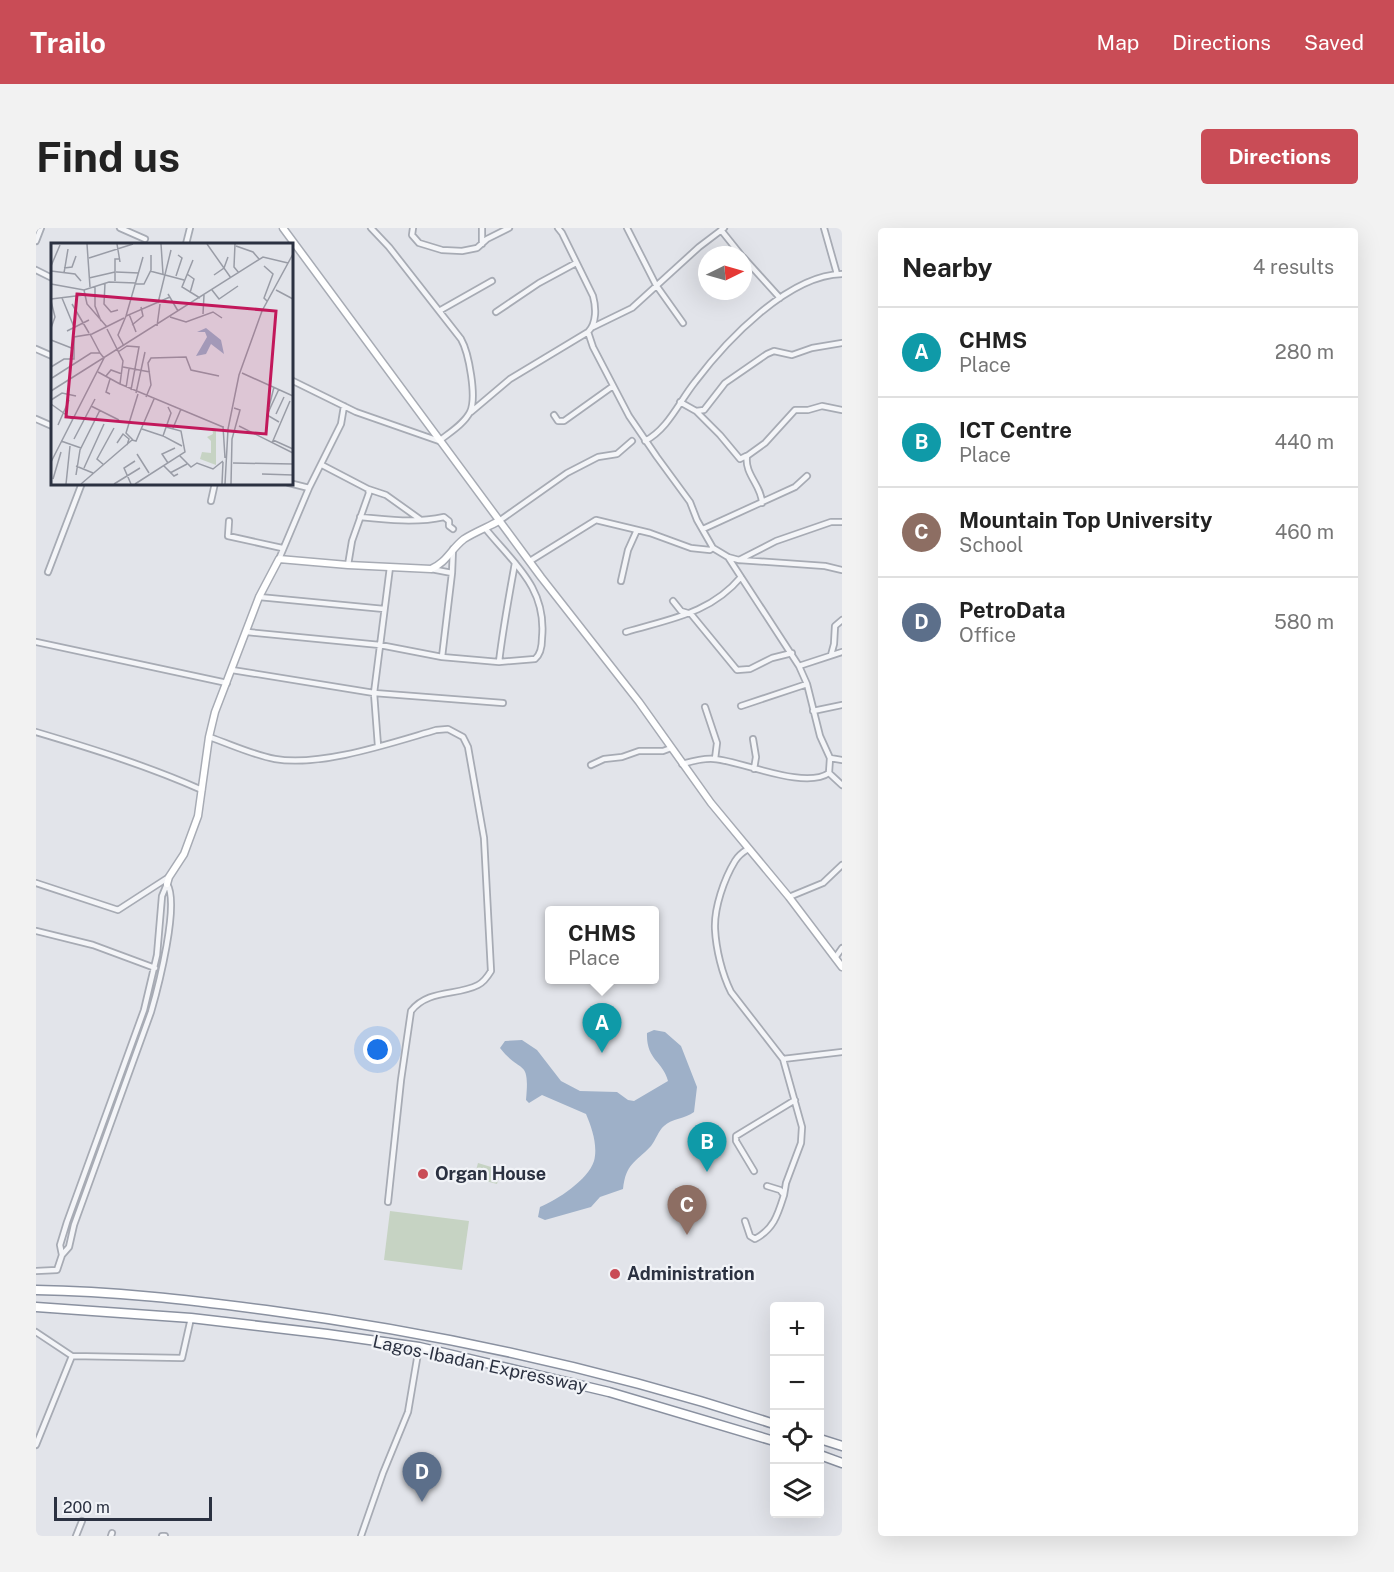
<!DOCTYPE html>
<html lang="en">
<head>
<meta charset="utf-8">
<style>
	body { margin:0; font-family:"Public Sans",sans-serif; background:#f2f2f2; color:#222 }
	.controls { position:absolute; right:18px; bottom:18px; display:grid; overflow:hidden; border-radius:6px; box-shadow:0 6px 24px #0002 }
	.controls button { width:54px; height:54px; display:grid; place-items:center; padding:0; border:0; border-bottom:2px solid #e0e0e0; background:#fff; color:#222; font:30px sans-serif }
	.compass { position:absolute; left:662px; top:18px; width:54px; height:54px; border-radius:50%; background:#fff; box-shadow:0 6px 24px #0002; rotate:85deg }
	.scale { position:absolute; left:18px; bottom:15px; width:158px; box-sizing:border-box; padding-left:6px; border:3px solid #2b3141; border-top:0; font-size:16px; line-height:21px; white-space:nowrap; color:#2b3141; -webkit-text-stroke:4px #f1f3f7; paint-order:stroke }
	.you { position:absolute; left:342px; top:822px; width:21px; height:21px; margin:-15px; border:4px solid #fff; border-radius:50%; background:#1a73e8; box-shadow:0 0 0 9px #1a73e833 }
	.badge { display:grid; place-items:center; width:39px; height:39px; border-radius:50%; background:#c94c56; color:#fff; font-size:20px; font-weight:700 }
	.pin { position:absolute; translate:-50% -50px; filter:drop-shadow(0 2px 3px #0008) }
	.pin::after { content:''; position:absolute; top:32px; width:21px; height:18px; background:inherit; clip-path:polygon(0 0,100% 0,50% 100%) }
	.popup { position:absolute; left:509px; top:678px; width:114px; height:78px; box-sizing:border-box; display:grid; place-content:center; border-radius:6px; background:#fff; filter:drop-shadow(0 2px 4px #0005); font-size:20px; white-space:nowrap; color:#767676 }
	.popup b { font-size:22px; color:#222 }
	.popup::after { content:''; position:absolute; left:50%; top:100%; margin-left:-12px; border:12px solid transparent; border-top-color:#fff }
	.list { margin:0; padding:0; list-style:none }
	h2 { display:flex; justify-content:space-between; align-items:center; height:78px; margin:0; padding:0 24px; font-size:26px }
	h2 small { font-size:20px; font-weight:400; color:#767676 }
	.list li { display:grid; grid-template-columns:39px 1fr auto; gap:18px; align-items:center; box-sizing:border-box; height:90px; padding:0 24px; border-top:2px solid #e0e0e0 }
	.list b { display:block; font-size:22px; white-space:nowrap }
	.list p { margin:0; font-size:20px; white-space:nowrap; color:#767676 }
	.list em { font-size:20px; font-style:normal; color:#767676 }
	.icon { flex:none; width:33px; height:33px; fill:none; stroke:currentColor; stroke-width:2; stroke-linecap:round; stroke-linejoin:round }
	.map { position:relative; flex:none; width:806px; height:1308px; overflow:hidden; border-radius:6px }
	header { display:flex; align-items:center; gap:36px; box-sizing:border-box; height:84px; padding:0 30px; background:#c94c56; color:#fff }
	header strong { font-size:28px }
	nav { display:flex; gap:33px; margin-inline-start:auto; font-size:21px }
	.intro { display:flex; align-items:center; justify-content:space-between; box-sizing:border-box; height:144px; padding:0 36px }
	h1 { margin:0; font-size:42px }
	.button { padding:15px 27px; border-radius:6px; background:#c94c56; color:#fff; font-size:21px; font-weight:700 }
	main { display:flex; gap:36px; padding:0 36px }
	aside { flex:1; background:#fff; border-radius:6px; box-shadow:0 6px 24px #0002 }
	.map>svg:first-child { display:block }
	.green { fill:#c6d3c3 }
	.water { fill:#9eb0c8 }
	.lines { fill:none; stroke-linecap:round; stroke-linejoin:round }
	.street-casing { stroke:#a7abb4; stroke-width:8 }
	.secondary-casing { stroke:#a7abb4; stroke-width:9 }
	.highway-casing { stroke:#8a91a0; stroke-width:11 }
	.street { stroke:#f4f5f8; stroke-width:4.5 }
	.secondary { stroke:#fff; stroke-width:6 }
	.highway { stroke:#fff; stroke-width:8 }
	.poi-dot { fill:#c94c56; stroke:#f1f3f7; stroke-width:2 }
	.labels { text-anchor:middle; stroke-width:4.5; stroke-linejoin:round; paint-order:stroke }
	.poi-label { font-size:18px; font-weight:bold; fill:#2b3141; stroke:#f1f3f7; text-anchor:start }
	.street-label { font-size:18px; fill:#2b3141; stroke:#f1f3f7 }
	.inset-road { fill:none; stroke:#999ca6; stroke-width:1.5 }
	.view { fill:#c2185b; fill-opacity:0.15; stroke:#c2185b; stroke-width:3 }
	.inset-edge { fill:none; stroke:#2b3141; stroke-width:3 }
</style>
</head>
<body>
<header>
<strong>Trailo</strong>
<nav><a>Map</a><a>Directions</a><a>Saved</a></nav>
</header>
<div class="intro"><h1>Find us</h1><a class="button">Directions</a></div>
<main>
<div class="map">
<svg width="806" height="1308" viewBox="0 0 806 1308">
	<rect width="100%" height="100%" fill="#e2e4ea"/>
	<!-- green -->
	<path class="green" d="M442 935 465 942 461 956 438 950Z
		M354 983 433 993 426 1042 348 1032Z"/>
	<!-- water -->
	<path class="water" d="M618 802 629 804 645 818 661 859 658 884C649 891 636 890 628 898 622 903 620 912 615 918 599 935 590 935 587 961L564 969 555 979 509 992 502 989 504 979C521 972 552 952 558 933 562 918 556 900 550 886L506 867 493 875 490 872C494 829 485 847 464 820L469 813 486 812 501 822 525 853 544 863 581 864 592 872 598 873 632 853C627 833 610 832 611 805Z"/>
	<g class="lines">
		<defs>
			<path id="street" d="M84 0 109 11
				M377 0 376 7 383 15 406 22 426 23 441 20 451 11 473 0
				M446 0V16
				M591 0 620 57 647 95
				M788 0 801 46
				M685 2 705 27
				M0 13 5 0
				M150 16 154 0
				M707 29 744 70
				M0 42 16 50
				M403 83 456 53
				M460 84 503 55 540 35
				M557 99 596 80 663 19 688 0
				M552 104 557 119 593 188 621 229 654 274 661 292 677 320 692 329 703 332 789 338 806 342
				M0 121 16 128
				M255 152 320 184 403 213C413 205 428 196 434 184 441 170 433 125 425 111L353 19 335 0
				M644 174 660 183 668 182 689 155 731 126 738 123 756 127 776 120 806 115
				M660 183 684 207 704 231 710 228
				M435 184 474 151 552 104C561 95 560 79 557 68L526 5 522 0
				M518 187 522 193H528L577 158
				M0 191 16 198
				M609 213C632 201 643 174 659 154 690 113 752 47 806 46
				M286 237 332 261 333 265 316 313 312 337
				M253 255 273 260
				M332 261 350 267 385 292
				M175 273 179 255
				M726 275C726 258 708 246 711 228L729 215 759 182H772L786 178 806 182
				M324 289C352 292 381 295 408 289L413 293V298L417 301
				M193 293 192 308 246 320
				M463 293 531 245 562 229 581 226 596 213
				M667 301 759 259 771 248
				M692 329 763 438 771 456 784 508 794 530 793 545
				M243 331 273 260 305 196 308 178
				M703 332 740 313 795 294H806
				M494 333 560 292 614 305 655 320 674 322 677 320
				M395 341 416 345
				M12 344 46 255
				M585 353 592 322 601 302
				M223 369 348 381
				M637 373 645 383 655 386 701 442 714 441 736 430 756 425
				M211 404 344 417 406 429 463 434 499 431C505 426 506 418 506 410 511 359 477 335 449 300
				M590 404C633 391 674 386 705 349
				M0 414 191 455
				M795 427 798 416 799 398 806 392
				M406 429 416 345 417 321
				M463 434C467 400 473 368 479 335
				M763 438 806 424
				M196 442 338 465 467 475
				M705 478 771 456
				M669 479 681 515 679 531
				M777 483 806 477
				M0 504C57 521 112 538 166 562
				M173 509C194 516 217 527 239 531 285 539 355 515 400 502L412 501 427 509 432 519 448 610 455 743C452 748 448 754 442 757 421 768 392 761 375 783L365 852 352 974
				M717 511 720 529 718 541
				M342 518 338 465 354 339
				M794 530 806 532
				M646 536C657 533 667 530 678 531 706 533 768 562 793 545
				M555 537 568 531 586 529 603 523H627L635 520
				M793 545 806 557
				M712 621C707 624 702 628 699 633 688 651 678 680 679 701 680 721 686 746 695 764L747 831 766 899 765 915 750 955 748 967 744 962 731 958
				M0 655 82 682 133 649
				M753 669 787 655 806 637
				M0 703 57 717 119 740
				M799 730 806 720
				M747 831 806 824
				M718 943 700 913V908L759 872
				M709 993 714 1008 719 1011C738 1001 742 986 748 967
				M26 1027 24 1017 31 994 108 782 121 727 126 668 131 656
				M0 1043 21 1042 26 1027 33 1019 38 997 115 784C122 760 144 675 131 656
				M0 1104 36 1128 146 1130 155 1090
				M0 1217 36 1128
				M40 1308 46 1293
				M75 1308 76 1305
				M126 1308H129
				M325 1308 347 1245 372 1184 383 1119"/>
			<path id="secondary" d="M247 0 505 349 603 474 675 575 753 669 806 739
				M131 656 133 649 148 626 162 588 173 509 179 484 223 369 243 331 312 337 395 341C410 335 415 321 428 311 439 304 452 299 463 293"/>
			<path id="highway" d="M0 1062C77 1063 154 1072 230 1082 403 1105 573 1142 738 1196
				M0 1079 155 1090 291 1106 383 1119 573 1164 738 1213
				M784 1211 806 1218
				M784 1227 806 1235"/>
		</defs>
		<!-- street casing -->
		<use href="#street" class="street-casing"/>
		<!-- secondary casing -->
		<use href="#secondary" class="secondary-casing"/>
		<!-- highway casing -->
		<use href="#highway" class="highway-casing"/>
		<!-- street -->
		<use href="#street" class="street"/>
		<!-- secondary -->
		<use href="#secondary" class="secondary"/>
		<!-- highway -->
		<use href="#highway" class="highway"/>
	</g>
	<!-- markers -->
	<g class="poi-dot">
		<circle cx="387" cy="946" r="6"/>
		<circle cx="579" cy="1046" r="6"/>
	</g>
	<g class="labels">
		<!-- poi labels -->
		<g class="poi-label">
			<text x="399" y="952">Organ House</text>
			<text x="591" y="1052">Administration</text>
		</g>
		<!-- street labels -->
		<g class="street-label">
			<text transform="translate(444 1136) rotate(12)" y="6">Lagos-Ibadan Expressway</text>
		</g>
	</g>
	<!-- overview -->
	<g transform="translate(15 15)">
		<rect width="242" height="242" fill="#e2e4ea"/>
		<path d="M161 185 165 186V222L149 216 151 209 160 210V198L156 194 162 191Z" fill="#c6d3c3"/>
		<path d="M155 85 170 97 173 111 160 101 155 111 145 113 156 94 154 89H146Z" fill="#9eb0c8"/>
		<path class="inset-road" d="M36 1 39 44M66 1 69 19M110 1 112 31M156 1 180 35M184 1 183 24 188 30M185 3 202 9 208 16M38 15 82 1M142 17 131 44 149 55M0 23 9 2M213 23 222 31 213 55 216 58M13 25 21 24 25 13M0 28 24 31 30 38M99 28 133 37M65 29 88 30M13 30 17 6M136 31 143 36 139 50M163 32 173 25 177 14M125 33 131 15 127 12M38 35 64 29M64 38V16H69M54 40 53 61 60 69 67 67M0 41 33 47 58 39 85 40M85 41H93L100 27V12M44 44V63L50 78M33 47 36 61 56 84M161 47 168 56 187 43M225 47 242 56M117 51 127 68M11 55 23 84M0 56 33 52M0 58 4 74 0 85M107 60 120 7M21 61 38 90M78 71 85 89M152 71 153 52M75 73 92 14M119 74 135 79 162 69 171 75M81 82 92 73 90 64M106 83 109 61M56 86 72 118 69 141 172 184M16 88 38 77M39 91 49 110M0 97 23 106M73 103 67 92 75 73 119 54M67 109 76 103 88 104 80 147M0 124 13 116H23V94L41 91 73 75M72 124 99 129M47 129 69 141M191 130 242 153M55 133 60 127 71 131M59 136 55 149 59 151M75 145 78 126M228 146 216 172 228 179M0 148 212 14 237 20M85 150 94 109M95 154 100 142 97 120 100 115 135 114 140 127 168 133M0 157 11 150 25 153M0 161 21 176M40 163 68 177M117 164 120 170 112 193 131 203M218 164 223 144M225 171 233 154M7 182 18 157M172 183 174 215M188 183 242 210M122 185 130 166M91 186 112 193M23 196 44 156M82 197 75 190 87 151M222 197 242 206M10 198 30 205M66 200 72 191 78 196 76 202M221 200 239 158M86 211 98 230M129 213 140 224 146 220 162 226 172 218M0 219 53 115 49 110H40L1 135M117 220 111 211 124 205M182 220 242 221M53 222 46 216 63 185M25 223 42 230M113 223 123 233 127 231M33 225 53 181M119 230 136 221M211 231 242 232M25 232 29 207 49 167M2 236 10 209M15 241 19 203M30 241 81 197 85 198 103 156M63 241 89 225M80 241 73 225 84 218M84 241 134 209 130 188 115 184M171 241 172 219M174 241 177 186 188 132 211 68 242 11M180 241 181 196 189 167 183 165"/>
		<path class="view" d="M26 51 225 68 215 191 15 174Z"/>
		<rect width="242" height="242" class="inset-edge"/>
	</g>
</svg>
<div class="controls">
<button>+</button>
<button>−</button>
<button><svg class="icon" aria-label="locate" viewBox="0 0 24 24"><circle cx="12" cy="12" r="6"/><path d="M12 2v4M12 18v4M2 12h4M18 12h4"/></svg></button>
<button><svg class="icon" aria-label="layers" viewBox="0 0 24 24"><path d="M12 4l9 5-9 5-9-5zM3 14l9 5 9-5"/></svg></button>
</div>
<svg class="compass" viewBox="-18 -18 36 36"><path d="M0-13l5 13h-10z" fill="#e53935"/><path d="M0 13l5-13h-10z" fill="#767676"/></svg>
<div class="scale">200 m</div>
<div class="you"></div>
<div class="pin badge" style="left:566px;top:825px;background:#0f9aa8">A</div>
<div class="popup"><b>CHMS</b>Place</div>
<div class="pin badge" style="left:671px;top:944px;background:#0f9aa8">B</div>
<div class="pin badge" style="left:651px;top:1007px;background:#8d6e63">C</div>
<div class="pin badge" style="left:386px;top:1274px;background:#5c6f8a">D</div>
</div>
<aside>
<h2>Nearby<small>4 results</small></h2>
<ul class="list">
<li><span class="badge" style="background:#0f9aa8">A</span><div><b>CHMS</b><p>Place</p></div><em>280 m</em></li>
<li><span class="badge" style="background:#0f9aa8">B</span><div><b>ICT Centre</b><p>Place</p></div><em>440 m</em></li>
<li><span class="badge" style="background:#8d6e63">C</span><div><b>Mountain Top University</b><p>School</p></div><em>460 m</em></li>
<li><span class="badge" style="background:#5c6f8a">D</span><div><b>PetroData</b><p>Office</p></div><em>580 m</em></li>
</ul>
</aside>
</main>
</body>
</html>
